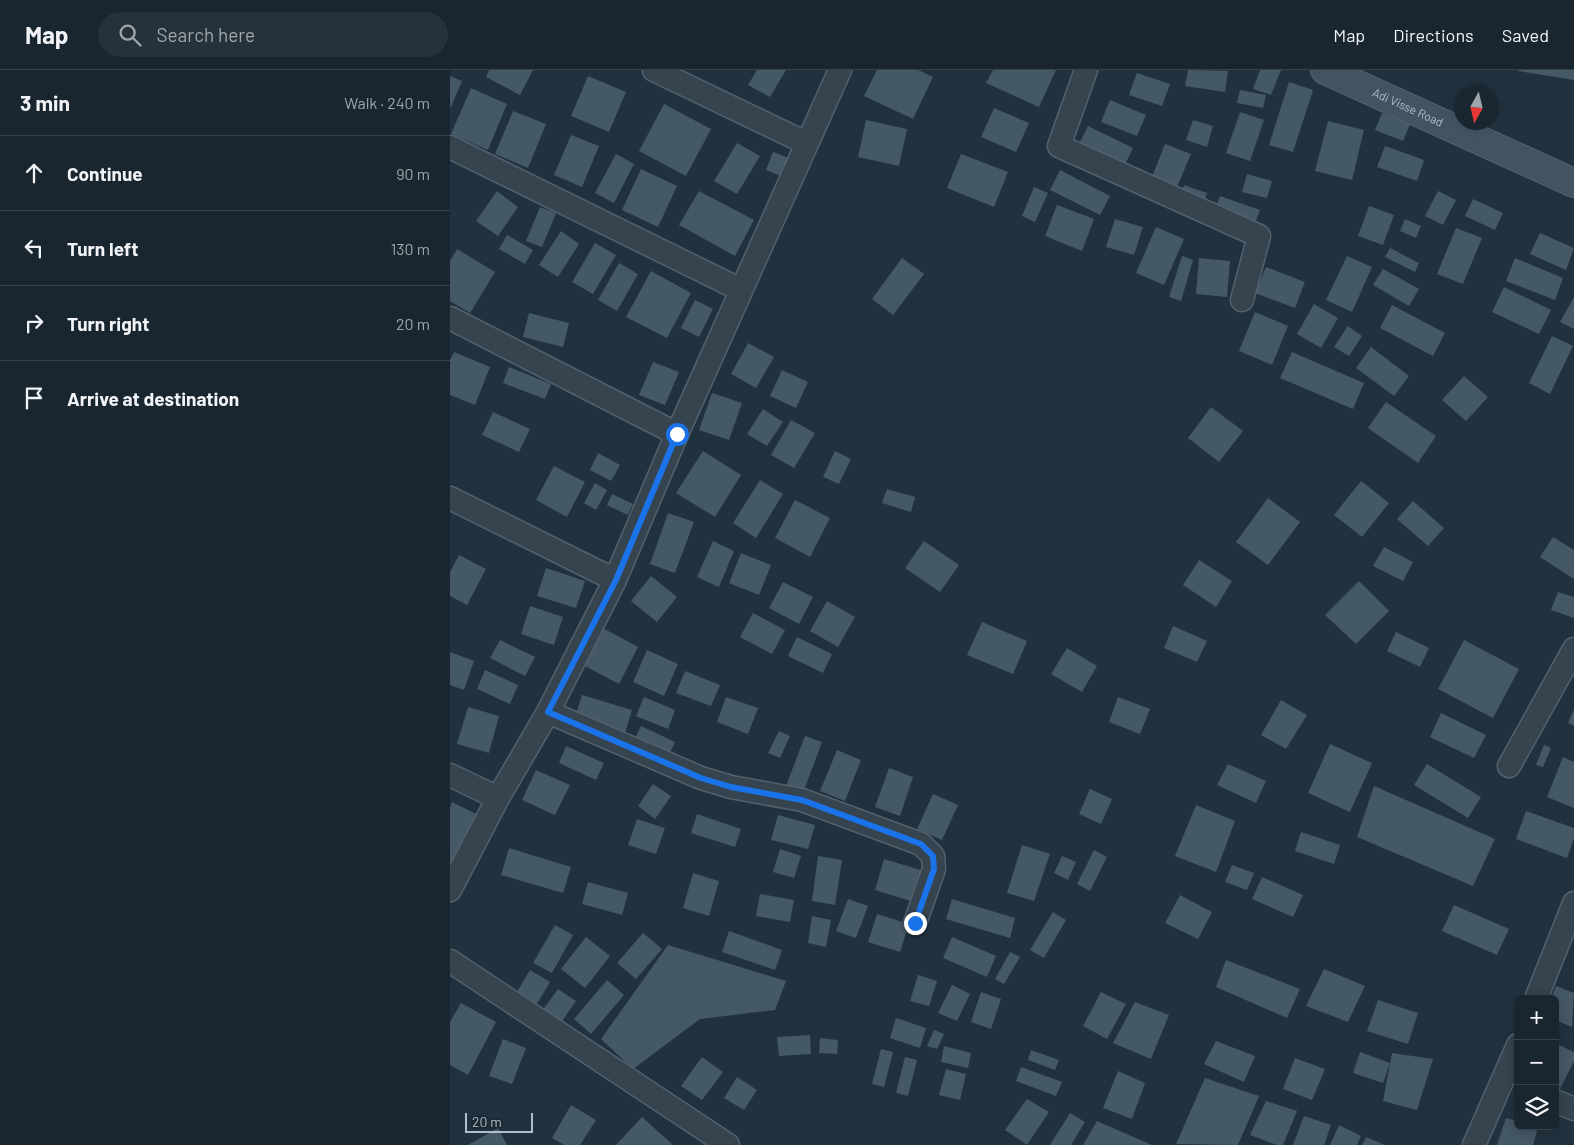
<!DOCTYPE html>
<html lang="en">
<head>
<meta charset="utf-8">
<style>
	body { margin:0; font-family:Barlow,sans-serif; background:#26323b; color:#f1f3f6 }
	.controls { position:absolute; right:15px; bottom:15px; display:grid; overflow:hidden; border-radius:8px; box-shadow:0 2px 12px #0003 }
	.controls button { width:45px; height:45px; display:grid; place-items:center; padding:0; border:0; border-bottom:1px solid #37434b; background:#19262f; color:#f1f3f6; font:25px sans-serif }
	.compass { position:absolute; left:1004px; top:15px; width:45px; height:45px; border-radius:50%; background:#19262f; box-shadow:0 2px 12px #0003; rotate:188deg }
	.scale { position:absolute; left:15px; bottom:12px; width:68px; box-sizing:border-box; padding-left:5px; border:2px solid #b1beca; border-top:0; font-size:14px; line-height:18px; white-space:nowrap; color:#b1beca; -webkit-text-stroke:4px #1b2934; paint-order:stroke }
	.stop { position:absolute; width:15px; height:15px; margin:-11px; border:4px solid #1a73e8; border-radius:50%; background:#fff }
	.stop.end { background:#1a73e8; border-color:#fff; box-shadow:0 1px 5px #0008 }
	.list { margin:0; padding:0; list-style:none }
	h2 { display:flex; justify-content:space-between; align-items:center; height:65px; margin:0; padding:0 20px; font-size:21px }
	h2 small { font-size:16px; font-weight:400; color:#9fa5aa }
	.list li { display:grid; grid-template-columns:32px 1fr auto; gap:15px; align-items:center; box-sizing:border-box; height:75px; padding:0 20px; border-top:1px solid #37434b }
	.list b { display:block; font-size:19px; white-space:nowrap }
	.list em { font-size:16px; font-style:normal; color:#9fa5aa }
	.icon { flex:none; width:28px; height:28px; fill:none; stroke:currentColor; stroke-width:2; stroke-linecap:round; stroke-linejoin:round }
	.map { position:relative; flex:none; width:1124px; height:1075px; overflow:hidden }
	header { display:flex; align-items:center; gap:30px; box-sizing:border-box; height:70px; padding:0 25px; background:#19262f; border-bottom:1px solid #37434b }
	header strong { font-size:24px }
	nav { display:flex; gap:28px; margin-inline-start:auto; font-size:18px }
	.search { width:350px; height:45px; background:#26323b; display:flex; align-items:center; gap:12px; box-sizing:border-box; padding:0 18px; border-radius:28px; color:#9fa5aa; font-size:19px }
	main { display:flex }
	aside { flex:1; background:#19262f }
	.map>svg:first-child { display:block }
	.building { fill:#455865 }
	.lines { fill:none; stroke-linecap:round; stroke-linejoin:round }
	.street-casing { stroke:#54616d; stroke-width:25 }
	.secondary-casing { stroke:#54616d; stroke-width:30 }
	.street { stroke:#35444f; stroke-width:22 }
	.secondary { stroke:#435362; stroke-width:28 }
	.route { stroke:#1a73e8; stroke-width:6 }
	.labels { text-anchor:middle; stroke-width:4.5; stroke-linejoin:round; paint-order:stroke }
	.street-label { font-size:12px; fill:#b1beca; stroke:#1b2934 }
</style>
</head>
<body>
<header>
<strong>Map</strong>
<div class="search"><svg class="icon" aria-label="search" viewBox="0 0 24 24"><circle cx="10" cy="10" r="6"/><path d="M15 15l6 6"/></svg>Search here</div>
<nav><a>Map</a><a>Directions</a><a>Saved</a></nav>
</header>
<main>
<aside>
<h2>3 min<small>Walk · 240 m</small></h2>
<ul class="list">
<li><svg class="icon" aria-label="ahead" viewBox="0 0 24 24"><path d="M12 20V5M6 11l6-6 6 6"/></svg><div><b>Continue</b></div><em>90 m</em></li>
<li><svg class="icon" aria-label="left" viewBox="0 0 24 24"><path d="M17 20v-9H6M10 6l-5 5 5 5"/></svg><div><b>Turn left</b></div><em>130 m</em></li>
<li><svg class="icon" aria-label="right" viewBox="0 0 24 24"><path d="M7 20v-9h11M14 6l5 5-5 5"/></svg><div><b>Turn right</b></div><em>20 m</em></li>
<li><svg class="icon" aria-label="arrive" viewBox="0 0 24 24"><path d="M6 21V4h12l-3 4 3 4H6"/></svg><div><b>Arrive at destination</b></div></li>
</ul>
</aside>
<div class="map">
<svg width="1124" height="1075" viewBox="0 0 1124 1075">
	<rect width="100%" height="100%" fill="#21323f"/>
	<!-- building -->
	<path class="building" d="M39 0H83L70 25 36 7Z
		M307 0H336L320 27 298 15Z
		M427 0H468L483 7 463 49 414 26Z
		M543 0H606L589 37 536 13Z
		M738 0 778 1 775 22 735 16Z
		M810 0H831L821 25 803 19Z
		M1069 0H1124V10L1068 1Z
		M687 3 720 14 712 36 679 25Z
		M0 6 12 11 0 39Z
		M138 6 176 22 159 62 121 46Z
		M839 12 863 20 843 82 819 75Z
		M21 18 57 34 38 80 1 64Z
		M790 20 816 25 813 38 787 33Z
		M660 30 696 45 687 66 651 52Z
		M214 34 261 59 236 106 189 81Z
		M544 38 579 53 566 82 531 67Z
		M63 41 96 54 78 98 45 84Z
		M790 42 814 50 800 91 776 83Z
		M932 43 960 54 953 71 925 60Z
		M416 50 457 59 449 96 408 87Z
		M743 50 763 56 757 77 736 70Z
		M878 51 914 60 902 110 865 101Z
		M638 56 683 78 667 111 622 88Z
		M121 65 149 76 132 117 104 105Z
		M287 73 310 86 287 124 264 111Z
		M715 74 741 84 727 117 702 107Z
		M935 76 974 90 967 111 927 97Z
		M323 82 341 89 333 107 316 100Z
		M166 84 184 94 164 133 145 123Z
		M511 84 558 102 544 137 497 118Z
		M191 99 227 116 208 157 172 140Z
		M610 100 660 126 650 145 600 120Z
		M797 104 822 111 817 128 792 122Z
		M734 115 757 123 748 149 725 141Z
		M584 117 598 123 585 152 572 146Z
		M47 121 68 137 48 166 26 151Z
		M249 121 304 150 285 186 229 155Z
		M988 121 1006 130 993 155 975 146Z
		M770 126 810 140 803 159 763 144Z
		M1023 129 1053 143 1045 160 1015 146Z
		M607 135 644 149 632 181 595 166Z
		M919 136 944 145 933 175 908 166Z
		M90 137 106 143 92 177 76 171Z
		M665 149 693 157 684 185 656 177Z
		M955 149 971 156 966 168 950 161Z
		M706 157 734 169 714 215 686 203Z
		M1006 158 1032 168 1013 214 987 204Z
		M111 161 129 174 108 207 89 195Z
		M1090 163 1124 178 1116 200 1080 184Z
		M57 165 83 180 75 194 49 179Z
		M145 173 166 185 143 224 122 212Z
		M940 178 969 193 965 202 935 187Z
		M7 179 45 202 20 243 0 231V191Z
		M732 186 743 190 731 231 719 227Z
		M897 186 922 197 902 242 876 230Z
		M452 188 474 204 443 245 422 229Z
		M749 188 780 191 777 227 746 224Z
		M1065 188 1113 208 1105 230 1056 211Z
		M169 193 188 204 167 241 148 230Z
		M816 197 855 212 845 238 805 223Z
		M933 199 969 219 959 236 923 215Z
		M201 201 241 223 217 268 176 247Z
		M1054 217 1101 240 1089 264 1042 242Z
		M1124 227V259L1110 252Z
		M245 230 263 239 249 267 231 258Z
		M864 234 888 248 871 278 847 264Z
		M942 235 995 263 983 286 930 258Z
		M805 242 838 256 822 295 789 281Z
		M79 243 119 253 113 277 73 267Z
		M898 256 912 266 899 286 884 277Z
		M1102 266 1123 276 1100 324 1079 313Z
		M298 273 324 287 306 318 281 304Z
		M921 277 959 306 944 326 906 298Z
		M4 282 40 297 25 335 0 325V290Z
		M842 282 914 313 903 339 830 308Z
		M203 292 229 302 215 335 189 325Z
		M59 297 101 314 95 329 53 313Z
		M332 300 358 312 346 338 320 326Z
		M1014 306 1038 327 1016 351 992 330Z
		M262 323 292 333 279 370 249 360Z
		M936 332 986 366 968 393 918 358Z
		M761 337 793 361 769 392 738 368Z
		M313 339 333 352 317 376 297 364Z
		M43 342 80 359 69 382 32 365Z
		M341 350 365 363 344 398 321 385Z
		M253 381 291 405 265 447 226 423Z
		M385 381 401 389 389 414 373 407Z
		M148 383 170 395 161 411 140 400Z
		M104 396 135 412 117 447 86 430Z
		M310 410 333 424 306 468 283 453Z
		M911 411 939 433 912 467 884 445Z
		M145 413 157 420 146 440 134 433Z
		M437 419 465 427 461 442 432 433Z
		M162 424 183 434 178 445 157 435Z
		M818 428 850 452 818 495 786 472Z
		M345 430 380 448 360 487 325 468Z
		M963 431 994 458 978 476 947 449Z
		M218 443 244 452 225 503 200 494Z
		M1103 467 1124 480V509L1090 487Z
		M263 471 284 481 269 517 247 507Z
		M474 471 509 495 490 522 455 498Z
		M934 477 963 492 953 511 923 496Z
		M291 483 321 495 309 525 279 513Z
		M9 485 36 499 17 535 0 526V502Z
		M749 490 782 511 766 537 733 515Z
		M96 498 135 511 126 538 87 526Z
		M201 506 227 527 207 552 181 531Z
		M909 511 939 541 906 574 875 545Z
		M333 512 363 527 349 554 319 538Z
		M1108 522 1124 527V548L1101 540Z
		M377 531 405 547 388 577 360 561Z
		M80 536 113 547 104 575 71 564Z
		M303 543 335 560 322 584 290 567Z
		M532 552 577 571 563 604 517 585Z
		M723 556 757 571 747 592 714 578Z
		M151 557 188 577 169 614 131 594Z
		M946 562 979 578 970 597 937 581Z
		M347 567 382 584 373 603 338 586Z
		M50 570 85 587 75 606 40 588Z
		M1014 570 1069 599 1043 648 988 619Z
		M617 578 647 596 632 622 601 604Z
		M197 580 228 594 214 626 183 612Z
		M0 582 24 591 14 620 0 615Z
		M35 600 68 615 60 634 27 619Z
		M235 601 270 615 261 636 226 623Z
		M132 625 182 640 173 670 123 654Z
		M194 627 225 640 218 659 186 646Z
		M276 627 308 638 298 664 267 652Z
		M668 627 700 639 690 664 659 652Z
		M831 630 857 645 836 679 811 665Z
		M18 637 49 646 39 683 7 674Z
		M1124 639V656L1118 653Z
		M991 643 1036 665 1024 688 980 667Z
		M191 656 225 672 216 692 181 676Z
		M329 661 340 666 330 688 318 683Z
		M355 666 372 672 353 723 336 716Z
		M880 674 922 693 900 742 858 723Z
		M1094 675 1101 678 1093 697 1086 695Z
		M116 676 154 693 146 710 109 693Z
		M387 680 411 690 395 731 370 721Z
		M1113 687 1124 692V738L1097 727Z
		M778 694 816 711 806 733 767 715Z
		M977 694 1031 727 1018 748 964 715Z
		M439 698 463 707 450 746 425 737Z
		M86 700 120 715 105 745 72 730Z
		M203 714 221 726 205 749 188 736Z
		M924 716 1045 769 1023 816 907 767Z
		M640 719 662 729 651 754 629 744Z
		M483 724 508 735 492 770 467 759Z
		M2 732 30 746 0 805V737Z
		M746 735 785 751 766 802 725 786Z
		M1076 741 1124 758V768L1117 788 1066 769Z
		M247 744 291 759 285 777 241 763Z
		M328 745 365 755 358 779 321 770Z
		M187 749 215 758 206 784 178 775Z
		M851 762 890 775 884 794 845 781Z
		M572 775 600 784 584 831 557 823Z
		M59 778 121 797 113 823 51 805Z
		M330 779 351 786 344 808 323 802Z
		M644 780 657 787 640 821 627 814Z
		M368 786 392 790 385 835 362 831Z
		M612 786 626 792 618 810 604 803Z
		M434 789 487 805 477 836 425 820Z
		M782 795 804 803 797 820 775 812Z
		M243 803 269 811 259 846 233 838Z
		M812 807 853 825 843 847 802 829Z
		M138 812 178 823 172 845 132 834Z
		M310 824 344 830 340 852 306 846Z
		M730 825 762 842 748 869 715 853Z
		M398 829 418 836 406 868 386 861Z
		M502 829 565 848 560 868 496 849Z
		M1004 835 1059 859 1047 885 992 861Z
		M603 842 616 850 594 888 580 880Z
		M427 844 459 854 450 882 418 872Z
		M362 846 381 850 376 877 358 873Z
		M105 855 123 865 102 903 83 893Z
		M279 861 332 880 325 900 272 882Z
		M193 863 212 879 186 909 167 893Z
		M136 867 160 886 135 918 111 899Z
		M502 867 546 886 537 907 493 888Z
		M218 875 336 911 325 940 250 949 183 999 151 969Z
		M560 882 570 887 554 914 545 909Z
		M776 890 850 919 837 948 766 917Z
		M874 899 915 916 898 952 856 936Z
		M80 900 100 912 87 934 67 922Z
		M468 905 487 911 479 936 460 931Z
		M157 910 174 925 141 964 124 949Z
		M502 915 520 924 507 951 488 943Z
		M1106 916 1124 923 1122 957 1105 950V929H1101Z
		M108 919 126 931 110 954 92 941Z
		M531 922 551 929 541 959 521 952Z
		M651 922 676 934 657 969 633 956Z
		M928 930 968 943 958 974 917 961Z
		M685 932 719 945 701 989 663 973Z
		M11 933 46 952 18 1005 0 995V952Z
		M446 948 476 958 470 978 440 968Z
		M484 960 494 964 487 979 477 976Z
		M360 965 361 984 329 986 327 967Z
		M370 968 388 970 387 984 369 983Z
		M53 969 76 978 62 1014 39 1006Z
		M766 971 805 986 794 1012 754 994Z
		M1105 973 1124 982V991L1105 1029Z
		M494 976 521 983 518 998 491 992Z
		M431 979 443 982 434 1017 422 1014Z
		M581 980 609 990 605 1000 578 990Z
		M910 982 940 993 933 1013 903 1003Z
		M942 983 983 989 967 1040 933 1031Z
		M252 987 273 1002 252 1030 231 1016Z
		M455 987 467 990 458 1026 446 1023Z
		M845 988 875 999 862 1030 833 1019Z
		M571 997 612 1012 606 1026 566 1011Z
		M496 999 516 1004 510 1030 489 1025Z
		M668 1001 695 1013 682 1049 653 1038Z
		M287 1007 307 1020 294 1040 274 1028Z
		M755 1008 809 1026 788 1075 726 1074Z
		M577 1029 599 1042 577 1075 555 1060Z
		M816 1031 847 1041 833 1075H827L800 1065Z
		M121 1035 146 1050 130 1075H114L102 1068Z
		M620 1043 635 1052 621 1075H600Z
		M854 1046 881 1055 874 1075H843Z
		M192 1047 223 1075H166Z
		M1056 1048 1068 1051V1056L1088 1057 1083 1075H1047Z
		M647 1051 702 1075H633Z
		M889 1055 911 1066 907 1075H880Z
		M48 1058 57 1075H18Z
		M916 1067 935 1075H912Z"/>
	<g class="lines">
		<defs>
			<path id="street" d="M204 0 356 73
				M636 0 609 76 809 166 792 230
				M0 77 291 220
				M0 248 227 364
				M0 428 165 510
				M98 642 251 708 281 717 352 730 471 774 483 786 484 799 465 853
				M1059 696 1124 579
				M0 705 48 728
				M0 820 48 728 98 642 165 510 227 364 390 0
				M0 891 278 1075
				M1086 929 1124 833
				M1105 1031 1124 1039
				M1024 1075 1068 975"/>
			<g id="secondary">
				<path id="s1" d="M875 0 1124 113"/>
			</g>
		</defs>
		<!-- street casing -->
		<use href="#street" class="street-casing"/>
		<!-- secondary casing -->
		<use href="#secondary" class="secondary-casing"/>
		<!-- street -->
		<use href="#street" class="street"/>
		<!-- secondary -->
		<use href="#secondary" class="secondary"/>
	</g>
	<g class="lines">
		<!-- route -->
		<path class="route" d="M227 364 166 510 98 642 251 708 281 717 352 730 471 774 483 786 484 799 465 853"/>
	</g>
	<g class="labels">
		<!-- street labels -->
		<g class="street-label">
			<text dy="4" stroke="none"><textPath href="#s1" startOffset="91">Adi Visse Road</textPath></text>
		</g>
	</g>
</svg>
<div class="controls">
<button>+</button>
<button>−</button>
<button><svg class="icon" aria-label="layers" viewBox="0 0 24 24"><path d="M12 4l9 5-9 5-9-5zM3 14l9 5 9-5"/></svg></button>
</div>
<svg class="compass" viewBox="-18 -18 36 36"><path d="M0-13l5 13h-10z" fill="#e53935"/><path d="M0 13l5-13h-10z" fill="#9fa5aa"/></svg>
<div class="scale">20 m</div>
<div class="stop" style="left:227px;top:364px"></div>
<div class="stop end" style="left:465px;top:853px"></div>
</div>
</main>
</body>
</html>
